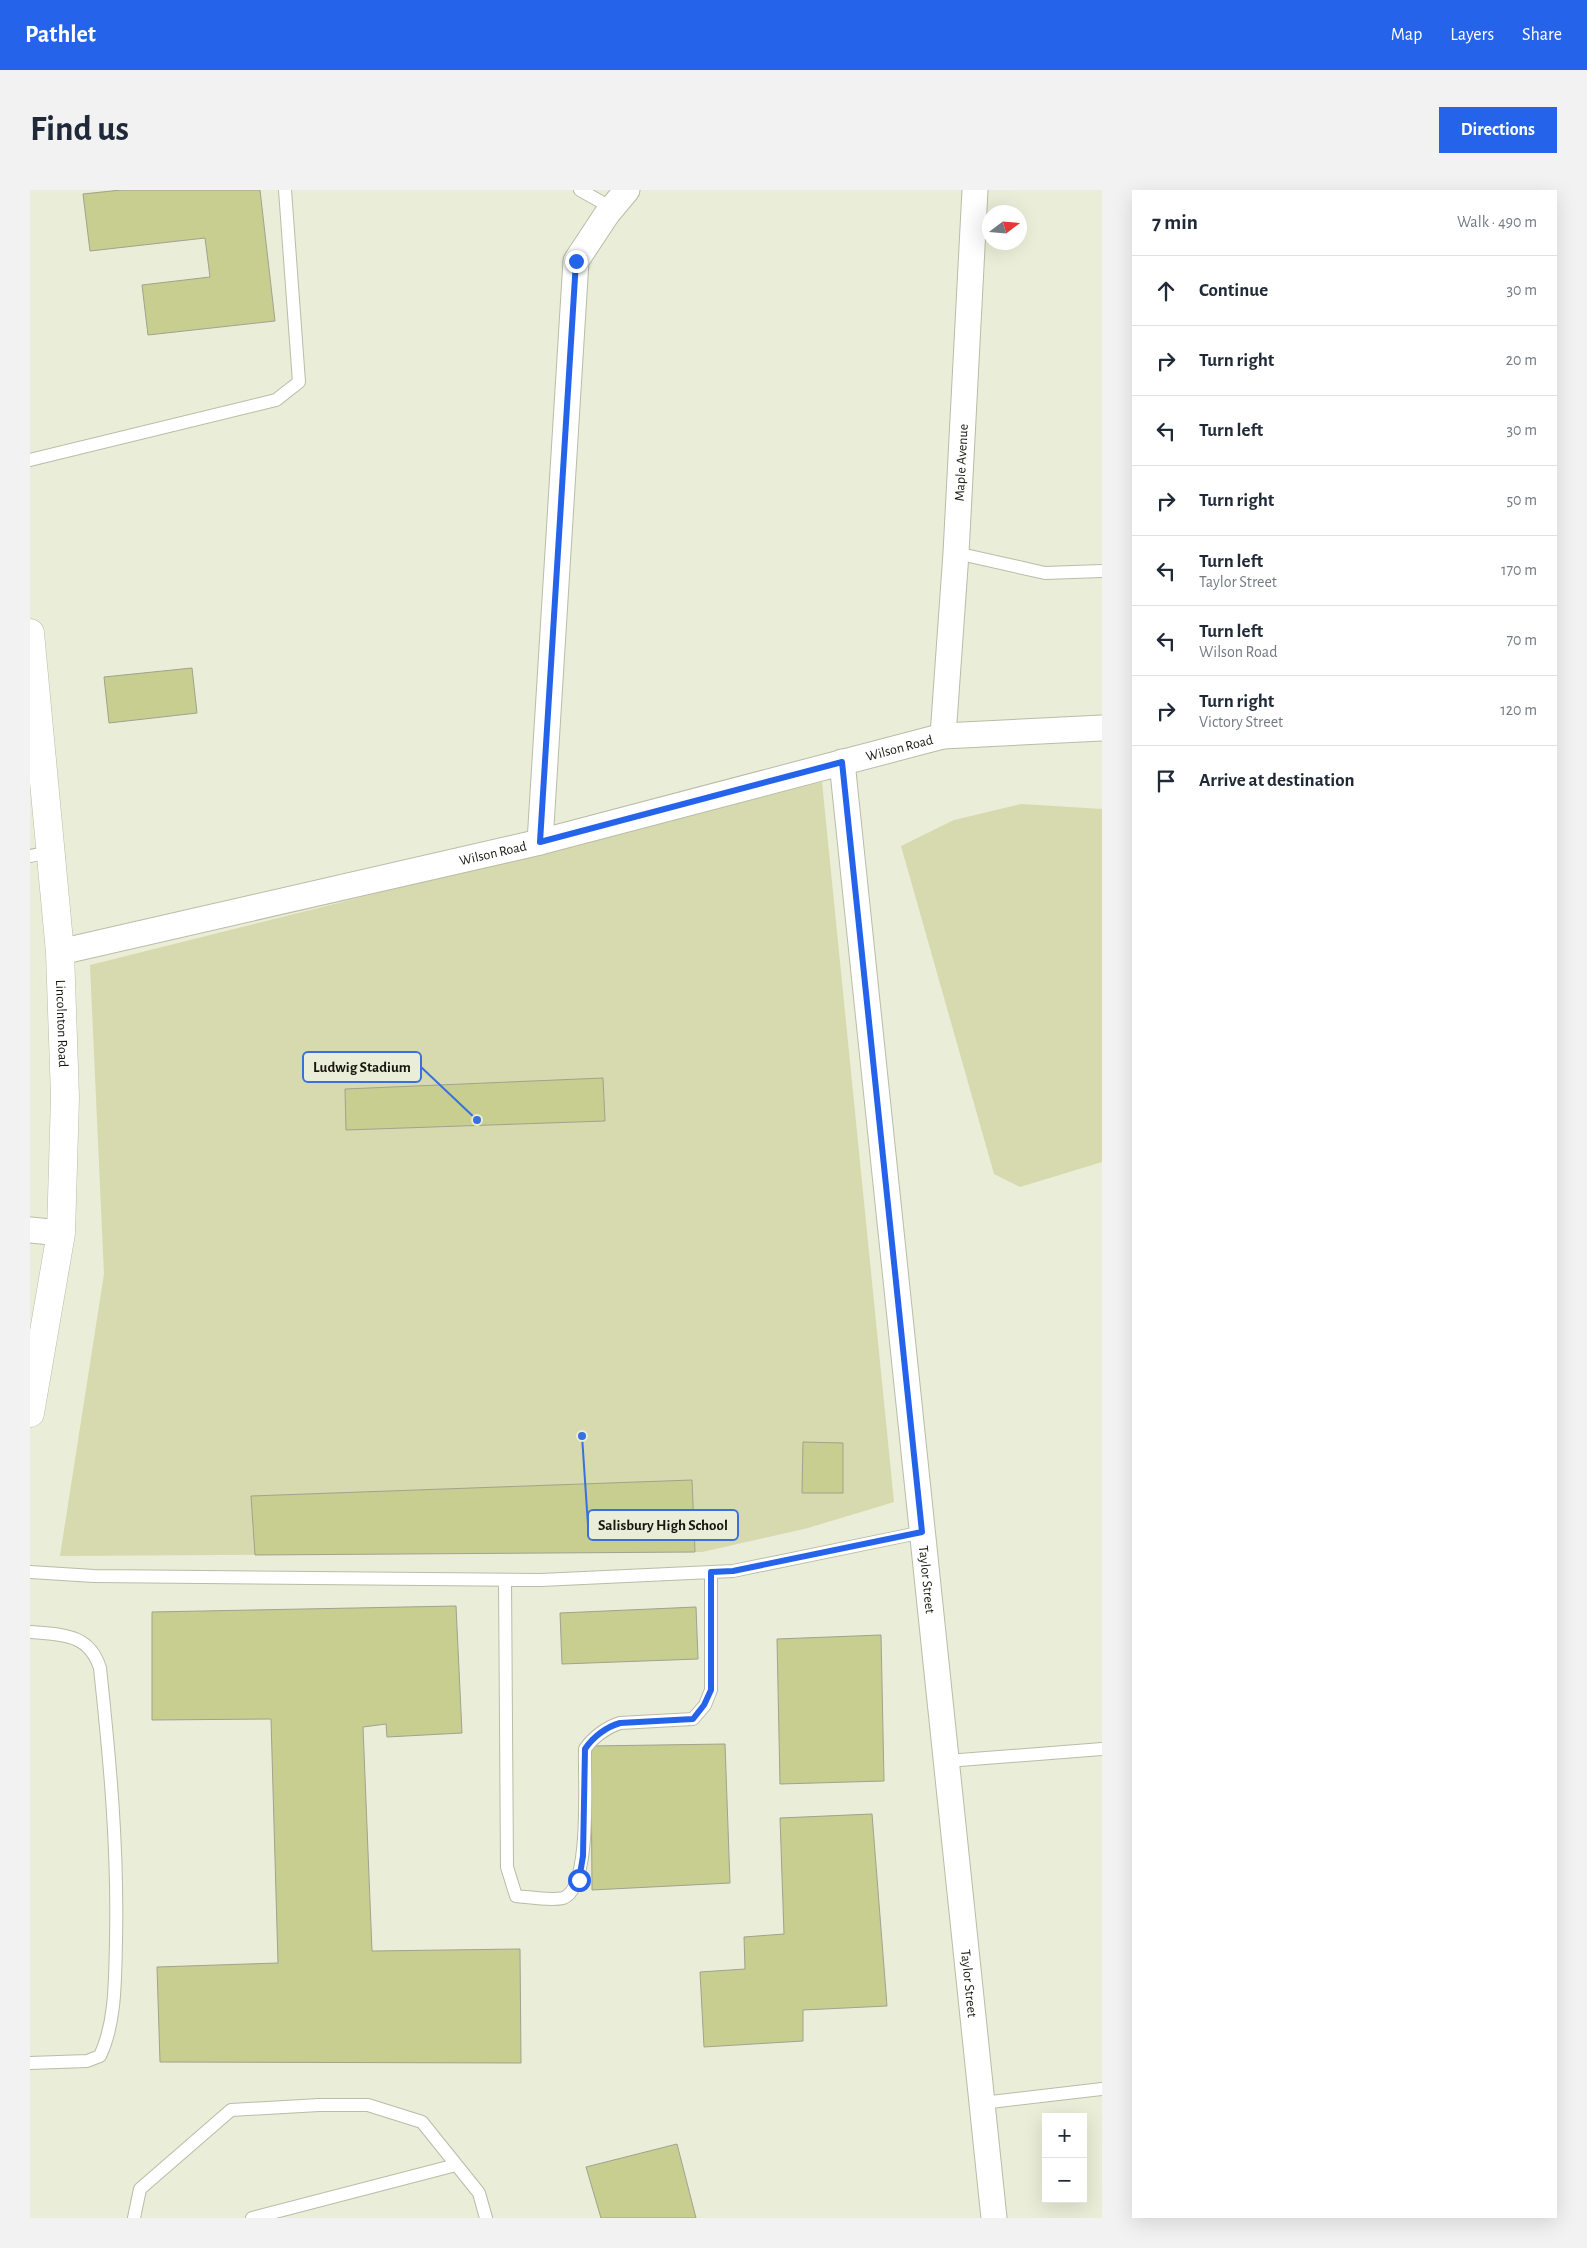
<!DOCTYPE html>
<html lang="en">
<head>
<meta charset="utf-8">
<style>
	body { margin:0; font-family:"Alegreya Sans",sans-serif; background:#f2f2f3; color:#1f2937 }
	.controls { position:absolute; right:15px; bottom:15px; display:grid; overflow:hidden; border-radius:0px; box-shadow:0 5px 20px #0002 }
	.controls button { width:45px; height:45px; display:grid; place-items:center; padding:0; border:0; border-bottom:1px solid #e0e1e3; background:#fff; color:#1f2937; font:25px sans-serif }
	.compass { position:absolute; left:952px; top:15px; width:45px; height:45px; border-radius:50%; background:#fff; box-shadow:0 5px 20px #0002; rotate:74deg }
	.stop { position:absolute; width:15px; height:15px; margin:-11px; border:4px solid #2563eb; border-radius:50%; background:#fff }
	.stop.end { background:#2563eb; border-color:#fff; box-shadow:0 1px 5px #0008 }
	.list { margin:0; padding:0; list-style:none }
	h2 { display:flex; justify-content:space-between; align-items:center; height:65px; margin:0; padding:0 20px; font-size:21px }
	h2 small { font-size:16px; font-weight:400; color:#747a83 }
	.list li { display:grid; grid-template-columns:32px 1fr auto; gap:15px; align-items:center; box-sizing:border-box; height:70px; padding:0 20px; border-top:1px solid #e0e1e3 }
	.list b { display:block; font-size:19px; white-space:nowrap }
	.list p { margin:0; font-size:16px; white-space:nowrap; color:#747a83 }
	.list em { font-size:16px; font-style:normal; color:#747a83 }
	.icon { flex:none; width:28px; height:28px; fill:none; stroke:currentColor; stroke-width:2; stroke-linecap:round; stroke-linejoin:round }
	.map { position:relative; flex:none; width:1072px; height:2028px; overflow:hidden; border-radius:0px }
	header { display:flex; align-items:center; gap:30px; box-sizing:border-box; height:70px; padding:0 25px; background:#2563eb; color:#fff }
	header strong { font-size:24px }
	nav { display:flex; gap:28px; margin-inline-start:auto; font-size:18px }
	.intro { display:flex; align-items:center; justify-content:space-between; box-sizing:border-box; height:120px; padding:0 30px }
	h1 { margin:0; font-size:35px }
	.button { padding:12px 22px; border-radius:0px; background:#2563eb; color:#fff; font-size:18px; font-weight:700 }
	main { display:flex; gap:30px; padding:0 30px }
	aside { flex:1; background:#fff; border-radius:0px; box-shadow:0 5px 20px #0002 }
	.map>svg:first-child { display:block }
	.green { fill:#d6daae }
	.building { fill:#c8cd90; stroke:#a0a38e }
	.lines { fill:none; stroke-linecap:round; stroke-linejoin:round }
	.service-casing { stroke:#b9bca7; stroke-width:14 }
	.minor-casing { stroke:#b9bca7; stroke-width:27 }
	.tertiary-casing { stroke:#b9bca7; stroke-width:29 }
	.service { stroke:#fff; stroke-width:12 }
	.minor { stroke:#fff; stroke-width:25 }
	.tertiary { stroke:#fff; stroke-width:28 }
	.route { stroke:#2563eb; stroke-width:6 }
	.labels { text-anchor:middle; stroke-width:5; stroke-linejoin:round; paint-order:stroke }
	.street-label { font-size:14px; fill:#171710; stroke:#eaedd7 }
	.leader { fill:none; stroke:#3870df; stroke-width:2 }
	.callout-dot { fill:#3870df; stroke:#eaedd7; stroke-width:2 }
	.callout { fill:#eaedd7; stroke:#3870df; stroke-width:2 }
	.callout-label { font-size:15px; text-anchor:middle; font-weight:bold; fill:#171710 }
</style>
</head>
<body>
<header>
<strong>Pathlet</strong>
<nav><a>Map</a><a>Layers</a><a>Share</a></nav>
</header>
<div class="intro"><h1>Find us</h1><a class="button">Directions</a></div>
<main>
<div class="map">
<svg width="1072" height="2028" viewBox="0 0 1072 2028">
	<rect width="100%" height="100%" fill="#eaedd7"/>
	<!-- green -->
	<path class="green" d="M792 592 864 1312 778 1338 672 1362 30 1366 74 1084 60 775Z
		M991 614 1072 619V972L990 997 964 984 871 656 924 630Z"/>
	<!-- building -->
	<path class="building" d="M91 0H230L245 131 118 145 112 95 180 87 175 48 60 61 53 4Z
		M162 478 167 523 79 533 74 487Z
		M573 888 575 931 316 940 315 899Z
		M773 1252 813 1253V1303H772Z
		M662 1290 665 1362 225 1365 221 1306Z
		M426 1416 432 1543 357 1547 356 1534 333 1537 342 1761 490 1759 491 1873 130 1872 127 1777 248 1773 241 1529 122 1530V1422Z
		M666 1417 668 1469 532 1474 530 1423Z
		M851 1445 854 1591 750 1594 747 1449Z
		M695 1554 700 1693 562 1700 561 1556Z
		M842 1624 857 1816 773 1820V1851L674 1857 670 1782 715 1779 714 1747 754 1744 750 1628Z
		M647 1954 666 2028H571L556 1977Z"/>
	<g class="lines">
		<defs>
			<path id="service" d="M550 0 582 18
				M0 270 246 210 269 192 255 0
				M926 363 1015 383 1072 381
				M0 666 20 662
				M0 1382 64 1386 511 1390 703 1381 893 1342
				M475 1390 477 1677 486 1706C498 1707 522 1711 533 1708 562 1699 554 1587 555 1559 563 1547 577 1537 590 1533L663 1529 675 1515 681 1500V1382
				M0 1442C32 1445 59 1443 70 1478 80 1572 88 1657 86 1751 85 1789 86 1832 70 1866L57 1871 0 1873
				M917 1571 1072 1559
				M952 1913 1072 1899
				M104 2028 110 1999 201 1920 289 1915H338L392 1932 449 2003 456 2028
				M222 2028 426 1975"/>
			<g id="minor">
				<path id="s1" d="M913 546 926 363 945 0"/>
				<path id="s2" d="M812 572 964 2028"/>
				<path d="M510 652 546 71 577 24 597 0"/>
				<path id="s3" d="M30 762 510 652 913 546 1072 538"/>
				<path d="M0 1040 31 1043"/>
			</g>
			<g id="tertiary">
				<path id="s4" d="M0 443 30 762 35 907 31 1043 0 1223"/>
			</g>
		</defs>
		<!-- service casing -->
		<use href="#service" class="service-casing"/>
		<!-- minor casing -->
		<use href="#minor" class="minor-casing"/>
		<!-- tertiary casing -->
		<use href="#tertiary" class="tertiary-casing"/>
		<!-- service -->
		<use href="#service" class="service"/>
		<!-- minor -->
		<use href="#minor" class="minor"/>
		<!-- tertiary -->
		<use href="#tertiary" class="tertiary"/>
	</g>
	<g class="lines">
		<!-- route -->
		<path class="route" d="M546 71 510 652 812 572 892 1342 703 1381 681 1382V1500L674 1515 663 1529 590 1533C576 1537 563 1547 555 1559L553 1666 549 1690"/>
	</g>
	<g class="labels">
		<!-- street labels -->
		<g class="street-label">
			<text dy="5" stroke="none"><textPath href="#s1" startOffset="274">Maple Avenue</textPath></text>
			<text dy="5" stroke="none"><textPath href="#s3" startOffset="864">Wilson Road</textPath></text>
			<text dy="5" stroke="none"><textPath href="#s3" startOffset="444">Wilson Road</textPath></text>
			<text dy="5" stroke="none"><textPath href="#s4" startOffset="392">Lincolnton Road</textPath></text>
			<text dy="5" stroke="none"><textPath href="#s2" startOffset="822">Taylor Street</textPath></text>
			<text dy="5" stroke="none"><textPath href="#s2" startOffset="1228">Taylor Street</textPath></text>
		</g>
	</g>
	<!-- callouts -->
	<path class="leader" d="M447 930L391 877M552 1246L558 1335"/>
	<g class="callout-dot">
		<circle cx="447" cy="930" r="5"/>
		<circle cx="552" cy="1246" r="5"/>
	</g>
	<g class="callout">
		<rect x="273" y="862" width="118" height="30" rx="5"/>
		<rect x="558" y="1320" width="150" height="30" rx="5"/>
	</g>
	<g class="callout-label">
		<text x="332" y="882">Ludwig Stadium</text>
		<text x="633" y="1340">Salisbury High School</text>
	</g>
</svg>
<div class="controls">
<button>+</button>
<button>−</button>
</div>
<svg class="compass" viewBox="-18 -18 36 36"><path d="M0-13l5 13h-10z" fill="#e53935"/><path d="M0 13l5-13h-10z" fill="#747a83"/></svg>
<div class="stop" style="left:549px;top:1690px"></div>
<div class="stop end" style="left:546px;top:71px"></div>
</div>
<aside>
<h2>7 min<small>Walk · 490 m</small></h2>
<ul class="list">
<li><svg class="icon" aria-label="ahead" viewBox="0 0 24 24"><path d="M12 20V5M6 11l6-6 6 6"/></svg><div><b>Continue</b></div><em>30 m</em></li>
<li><svg class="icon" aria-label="right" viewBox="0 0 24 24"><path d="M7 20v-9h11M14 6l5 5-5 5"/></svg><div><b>Turn right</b></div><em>20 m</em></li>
<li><svg class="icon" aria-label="left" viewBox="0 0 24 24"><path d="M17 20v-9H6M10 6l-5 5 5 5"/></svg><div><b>Turn left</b></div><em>30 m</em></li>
<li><svg class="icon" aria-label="right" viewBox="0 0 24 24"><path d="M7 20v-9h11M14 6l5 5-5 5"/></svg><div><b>Turn right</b></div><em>50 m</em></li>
<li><svg class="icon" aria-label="left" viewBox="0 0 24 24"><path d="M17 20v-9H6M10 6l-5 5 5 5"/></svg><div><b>Turn left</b><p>Taylor Street</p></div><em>170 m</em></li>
<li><svg class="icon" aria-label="left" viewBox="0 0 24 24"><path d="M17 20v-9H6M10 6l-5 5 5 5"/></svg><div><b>Turn left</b><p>Wilson Road</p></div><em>70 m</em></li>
<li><svg class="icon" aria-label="right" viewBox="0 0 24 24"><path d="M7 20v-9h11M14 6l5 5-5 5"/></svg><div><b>Turn right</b><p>Victory Street</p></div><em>120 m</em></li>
<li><svg class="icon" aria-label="arrive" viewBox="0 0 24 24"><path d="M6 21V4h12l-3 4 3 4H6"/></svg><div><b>Arrive at destination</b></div></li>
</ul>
</aside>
</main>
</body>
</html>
